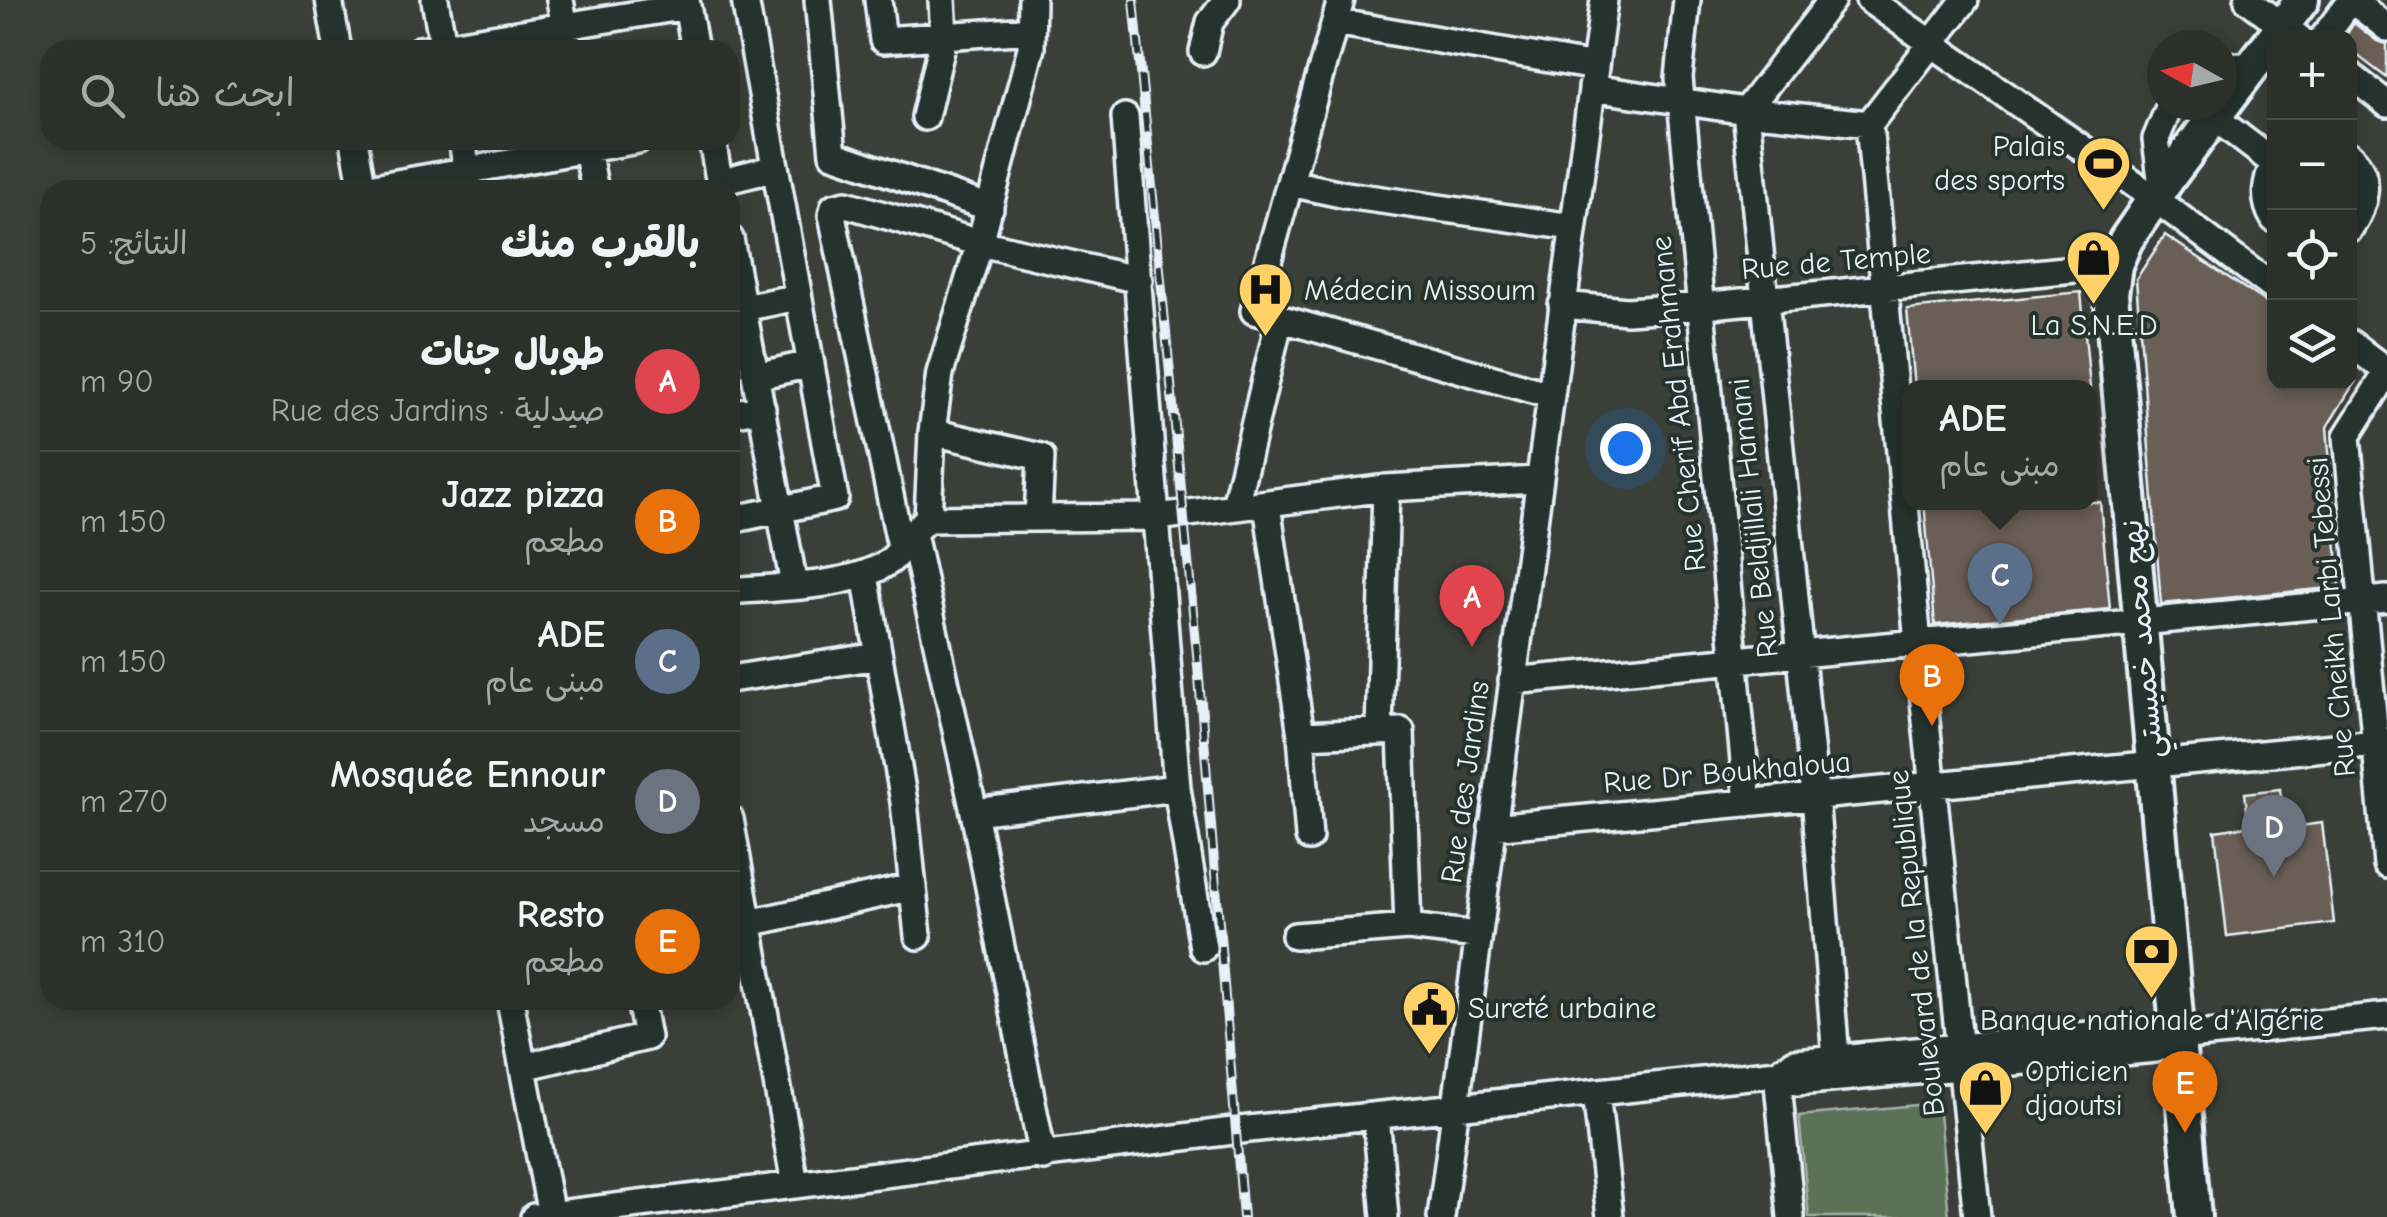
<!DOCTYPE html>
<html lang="ar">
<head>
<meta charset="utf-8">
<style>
	body { margin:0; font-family:"Comic Neue","Playpen Sans Arabic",sans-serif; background:#383c37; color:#f1f3f6; direction:rtl }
	.controls { position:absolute; right:30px; top:30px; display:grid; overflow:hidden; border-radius:20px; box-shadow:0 5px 15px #0003 }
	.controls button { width:90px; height:90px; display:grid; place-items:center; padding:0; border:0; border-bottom:2px solid #484b47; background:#2c302b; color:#f1f3f6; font:50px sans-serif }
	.compass { position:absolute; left:2147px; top:30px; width:90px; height:90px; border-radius:50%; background:#2c302b; box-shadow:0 5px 15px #0003; rotate:278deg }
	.you { position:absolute; left:1625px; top:448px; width:35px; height:35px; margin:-25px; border:8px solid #fff; border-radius:50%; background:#1a73e8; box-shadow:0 0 0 15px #1a73e833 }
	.badge { display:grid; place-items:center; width:65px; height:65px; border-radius:50%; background:#e69b98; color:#fff; font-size:32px; font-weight:700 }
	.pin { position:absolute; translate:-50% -82px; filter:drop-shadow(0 2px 5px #0008) }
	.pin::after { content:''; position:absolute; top:52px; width:35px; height:30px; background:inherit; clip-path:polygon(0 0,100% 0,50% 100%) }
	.popup { position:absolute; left:1902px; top:380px; width:195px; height:130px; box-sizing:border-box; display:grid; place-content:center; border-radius:20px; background:#2c302b; filter:drop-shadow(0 2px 8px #0005); font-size:32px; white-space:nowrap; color:#a6a9a9 }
	.popup b { font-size:38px; color:#f1f3f6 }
	.popup::after { content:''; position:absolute; left:50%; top:100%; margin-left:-20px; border:20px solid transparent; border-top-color:#2c302b }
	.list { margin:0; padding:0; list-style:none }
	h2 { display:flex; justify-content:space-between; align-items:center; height:130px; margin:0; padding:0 40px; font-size:42px }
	h2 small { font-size:32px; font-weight:400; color:#a6a9a9 }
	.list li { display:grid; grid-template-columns:65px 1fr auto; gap:30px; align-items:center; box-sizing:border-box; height:140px; padding:0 40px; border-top:2px solid #484b47 }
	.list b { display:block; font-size:38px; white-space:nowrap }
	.list p { margin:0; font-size:32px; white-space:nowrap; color:#a6a9a9 }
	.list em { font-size:32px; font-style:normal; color:#a6a9a9 }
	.icon { flex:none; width:55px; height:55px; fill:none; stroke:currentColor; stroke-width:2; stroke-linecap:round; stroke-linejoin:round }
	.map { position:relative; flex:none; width:2387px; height:1217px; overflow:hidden; direction:ltr }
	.search { position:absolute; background:#2c302b; box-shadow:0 5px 15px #0003; left:40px; top:40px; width:700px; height:110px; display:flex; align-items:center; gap:25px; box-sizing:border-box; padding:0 35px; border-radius:30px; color:#a6a9a9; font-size:38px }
	.panel { position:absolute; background:#2c302b; box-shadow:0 5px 15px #0003; left:40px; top:180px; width:700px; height:830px; border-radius:30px; direction:rtl }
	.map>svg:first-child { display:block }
	.park { fill:#5c7256; stroke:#a2b2a7; stroke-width:2.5 }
	.building { fill:#6a5f56; stroke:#e8f1f8; stroke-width:2.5 }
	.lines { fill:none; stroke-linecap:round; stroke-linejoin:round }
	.minor-casing { stroke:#e8f1f8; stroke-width:32 }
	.major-casing { stroke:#e8f1f8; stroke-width:40 }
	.minor { stroke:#26332d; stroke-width:25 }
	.major { stroke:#26332d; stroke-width:32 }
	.rail-casing { stroke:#e8f1f8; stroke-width:10 }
	.rail { stroke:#26332d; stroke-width:6; stroke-dasharray:19; stroke-linecap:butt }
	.labels { text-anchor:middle; stroke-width:8; stroke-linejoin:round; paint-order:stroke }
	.poi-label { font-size:30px; fill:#e8f1f8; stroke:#26332d; text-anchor:start }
	.street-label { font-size:30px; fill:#e8f1f8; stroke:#26332d }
</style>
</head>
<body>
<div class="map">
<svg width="2387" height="1217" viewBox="0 0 2387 1217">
	<rect width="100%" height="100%" fill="#3a4039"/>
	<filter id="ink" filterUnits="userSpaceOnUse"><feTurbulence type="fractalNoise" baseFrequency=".01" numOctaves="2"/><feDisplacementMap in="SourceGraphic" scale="20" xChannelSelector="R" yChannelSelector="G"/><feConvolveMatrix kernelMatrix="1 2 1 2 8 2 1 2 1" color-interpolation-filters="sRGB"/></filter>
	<g filter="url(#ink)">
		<!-- park -->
		<path class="park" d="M1938 1103 1949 1217H1809L1799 1116Z"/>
		<!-- building -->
		<path class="building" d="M2354 23 2377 41 2387 44V78L2350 50V38H2344Z
			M2165 235 2274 308V382H2355L2327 427 2340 587 2161 604 2136 279Z
			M2081 292 2090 388H1914L1907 309Z
			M1924 502H2100L2110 609 1935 625Z
			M2280 789 2285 828 2322 823 2334 923 2227 936 2215 831 2249 826 2245 793Z"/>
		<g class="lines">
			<defs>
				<path id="minor" d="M329 0 338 50
					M435 0 444 50
					M560 0 569 50
					M686 0 695 50
					M818 0 833 154 990 208
					M878 0 883 40 1031 30
					M1341 0 1254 311 1550 395
					M1687 0 1679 78 1748 803
					M1832 0 1746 111 1815 796 1836 1058
					M1869 0 2154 198 2274 288
					M2248 0 2299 38
					M2352 0 2387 28
					M1335 22 1595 67
					M2323 38 2351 0
					M419 50 687 6
					M1203 52 1210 22 1227 0
					M2222 65 2251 67
					M2350 75 2387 104
					M1592 88 1746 111 1869 124
					M925 117 944 37 942 0
					M1125 117 1177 788 1203 948
					M2214 117 2274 163
					M1869 124 1918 643 1977 1217
					M1869 124 1965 0
					M354 140 363 190
					M462 140 470 190
					M585 140 595 190
					M712 140 721 190
					M2350 156C2373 177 2365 206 2350 228
					M2274 162C2266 182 2262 200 2274 219
					M719 182 775 168
					M1290 183 1346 195 1573 227
					M2162 186 2156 139 2170 105
					M363 189 638 140
					M730 239 794 585
					M1562 305 1627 311 1701 306 2115 265
					M743 308 798 297
					M2350 343 2387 371
					M2387 373 2347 436 2387 865
					M756 376 811 364
					M730 414 762 408
					M932 432 1041 457 1038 518
					M1267 505 1301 735 1401 731 1408 927
					M1235 506 1280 318
					M928 519 932 432 940 373 980 243 1031 48 1032 0
					M730 520 835 498 745 0
					M913 534 974 812 1043 1157
					M901 548 832 215 834 207 846 204 980 243 1139 280
					M865 575 904 802 918 936
					M730 591C775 587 856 588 891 560 905 548 912 529 928 519L1157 517 1386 488 1538 480
					M730 679 878 656
					M1512 681 2387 599
					M1379 732 1386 488
					M1301 735 1309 837
					M974 812 1177 788
					M730 819 795 1184
					M1492 827 2387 742
					M749 923 913 887
					M1295 936 1408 927 1477 935
					M510 1000 551 1215
					M523 1067 647 1037 640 1000
					M1777 1073 1797 1082 2156 1049 2178 1037
					M1777 1073 1791 1217
					M1596 1092 1610 1217
					M1376 1116 1385 1217
					M534 1217 1249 1129 1777 1073 1795 1062 2154 1029 2178 1037 2387 1016
					M1441 1217 1604 0"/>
				<path id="major" d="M2194 1217 2111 294 2115 265 2126 240 2169 177 2302 0"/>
			</defs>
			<!-- minor casing -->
			<use href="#minor" class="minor-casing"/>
			<!-- major casing -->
			<use href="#major" class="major-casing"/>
			<!-- minor -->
			<use href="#minor" class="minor"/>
			<!-- major -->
			<use href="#major" class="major"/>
			<defs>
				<path id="rail" d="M1134 0 1197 654 1243 1217"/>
			</defs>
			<!-- rail casing -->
			<use href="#rail" class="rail-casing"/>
			<!-- rail -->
			<use href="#rail" class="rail"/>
		</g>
	</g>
	<!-- icons -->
	<defs>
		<symbol id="stadium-pin" viewBox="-11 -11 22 30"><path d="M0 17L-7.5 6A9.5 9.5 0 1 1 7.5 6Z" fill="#ffd166" stroke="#26332d"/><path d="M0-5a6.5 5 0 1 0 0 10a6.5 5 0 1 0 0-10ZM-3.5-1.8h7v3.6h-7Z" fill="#111"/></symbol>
		<symbol id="shop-pin" viewBox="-11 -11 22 30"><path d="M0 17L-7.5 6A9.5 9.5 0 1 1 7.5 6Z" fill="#ffd166" stroke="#26332d"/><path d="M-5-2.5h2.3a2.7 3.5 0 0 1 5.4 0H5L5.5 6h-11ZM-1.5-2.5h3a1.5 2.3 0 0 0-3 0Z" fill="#111"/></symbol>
		<symbol id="hospital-pin" viewBox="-11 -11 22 30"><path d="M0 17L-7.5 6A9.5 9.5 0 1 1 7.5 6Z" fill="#ffd166" stroke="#26332d"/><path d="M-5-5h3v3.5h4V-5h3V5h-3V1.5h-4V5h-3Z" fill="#111"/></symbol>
		<symbol id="bank-pin" viewBox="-11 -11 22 30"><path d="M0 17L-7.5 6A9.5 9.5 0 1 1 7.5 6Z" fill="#ffd166" stroke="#26332d"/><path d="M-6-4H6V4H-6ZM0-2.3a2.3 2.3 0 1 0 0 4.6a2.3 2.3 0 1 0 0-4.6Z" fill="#111"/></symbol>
		<symbol id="civic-pin" viewBox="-11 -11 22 30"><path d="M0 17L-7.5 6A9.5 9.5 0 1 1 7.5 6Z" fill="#ffd166" stroke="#26332d"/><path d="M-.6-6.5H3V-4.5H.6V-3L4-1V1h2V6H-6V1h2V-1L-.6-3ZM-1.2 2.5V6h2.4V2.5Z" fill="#111"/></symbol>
	</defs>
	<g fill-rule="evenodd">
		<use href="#stadium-pin" x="2072" y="132" width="63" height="86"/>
		<use href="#shop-pin" x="2062" y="226" width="63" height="86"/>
		<use href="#hospital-pin" x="1234" y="258" width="63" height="86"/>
		<use href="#bank-pin" x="2120" y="920" width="63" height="86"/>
		<use href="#civic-pin" x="1398" y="976" width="63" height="86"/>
		<use href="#shop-pin" x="1954" y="1056" width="63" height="86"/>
	</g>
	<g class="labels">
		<!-- poi labels -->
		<g class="poi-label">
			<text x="2065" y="156" text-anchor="end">Palais<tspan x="2065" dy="34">des sports</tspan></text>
			<text x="1304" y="300">Médecin Missoum</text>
			<text x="2094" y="335" text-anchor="middle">La S.N.E.D</text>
			<text x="1468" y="1018">Sureté urbaine</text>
			<text x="2152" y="1030" text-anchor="middle">Banque nationale d'Algérie</text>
			<text x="2025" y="1081">Opticien<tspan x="2025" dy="34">djaoutsi</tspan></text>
		</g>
		<!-- street labels -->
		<g class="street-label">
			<text transform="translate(1836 261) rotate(-5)" y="10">Rue de Temple</text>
			<text transform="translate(1678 404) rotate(-96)" y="10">Rue Cherif Abd Erahmane</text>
			<text transform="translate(1753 518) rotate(-96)" y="10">Rue Beldjillali Hamani</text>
			<text transform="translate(2331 617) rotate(-95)" y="10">Rue Cheikh Larbi Tebessi</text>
			<text transform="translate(2142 639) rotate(-95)" y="10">نهج محمد خميستي</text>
			<text transform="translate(1727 772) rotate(-5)" y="10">Rue Dr Boukhaloua</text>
			<text transform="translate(1465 782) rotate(-82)" y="10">Rue des Jardins</text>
			<text transform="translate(1916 943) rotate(-96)" y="10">Boulevard de la Republique</text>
		</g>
	</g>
</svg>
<div class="controls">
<button>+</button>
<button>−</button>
<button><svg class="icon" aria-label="locate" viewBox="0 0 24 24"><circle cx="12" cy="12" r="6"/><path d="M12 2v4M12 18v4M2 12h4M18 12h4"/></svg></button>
<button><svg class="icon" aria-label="layers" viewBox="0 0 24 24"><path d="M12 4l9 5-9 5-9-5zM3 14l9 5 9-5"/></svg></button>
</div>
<svg class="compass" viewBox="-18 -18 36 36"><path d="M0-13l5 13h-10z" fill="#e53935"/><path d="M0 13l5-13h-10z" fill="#a6a9a9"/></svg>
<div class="you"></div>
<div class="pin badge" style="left:1472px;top:647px;background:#e0444e">A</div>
<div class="pin badge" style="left:1932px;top:726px;background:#e8710a">B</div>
<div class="pin badge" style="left:2000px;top:625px;background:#5c6f8a">C</div>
<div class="popup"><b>ADE</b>مبنى عام</div>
<div class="pin badge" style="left:2274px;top:877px;background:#6b7280">D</div>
<div class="pin badge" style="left:2185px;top:1133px;background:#e8710a">E</div>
<div class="search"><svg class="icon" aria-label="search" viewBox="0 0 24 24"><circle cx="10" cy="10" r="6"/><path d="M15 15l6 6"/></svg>ابحث هنا</div>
<section class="panel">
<h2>بالقرب منك<small>النتائج: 5</small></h2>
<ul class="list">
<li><span class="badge" style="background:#e0444e">A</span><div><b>طوبال جنات</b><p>صيدلية · Rue des Jardins</p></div><em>90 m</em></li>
<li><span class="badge" style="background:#e8710a">B</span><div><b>Jazz pizza</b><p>مطعم</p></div><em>150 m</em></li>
<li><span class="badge" style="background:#5c6f8a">C</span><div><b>ADE</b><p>مبنى عام</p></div><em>150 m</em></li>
<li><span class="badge" style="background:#6b7280">D</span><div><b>Mosquée Ennour</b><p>مسجد</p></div><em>270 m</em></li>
<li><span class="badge" style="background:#e8710a">E</span><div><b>Resto</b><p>مطعم</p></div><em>310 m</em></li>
</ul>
</section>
</div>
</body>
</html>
